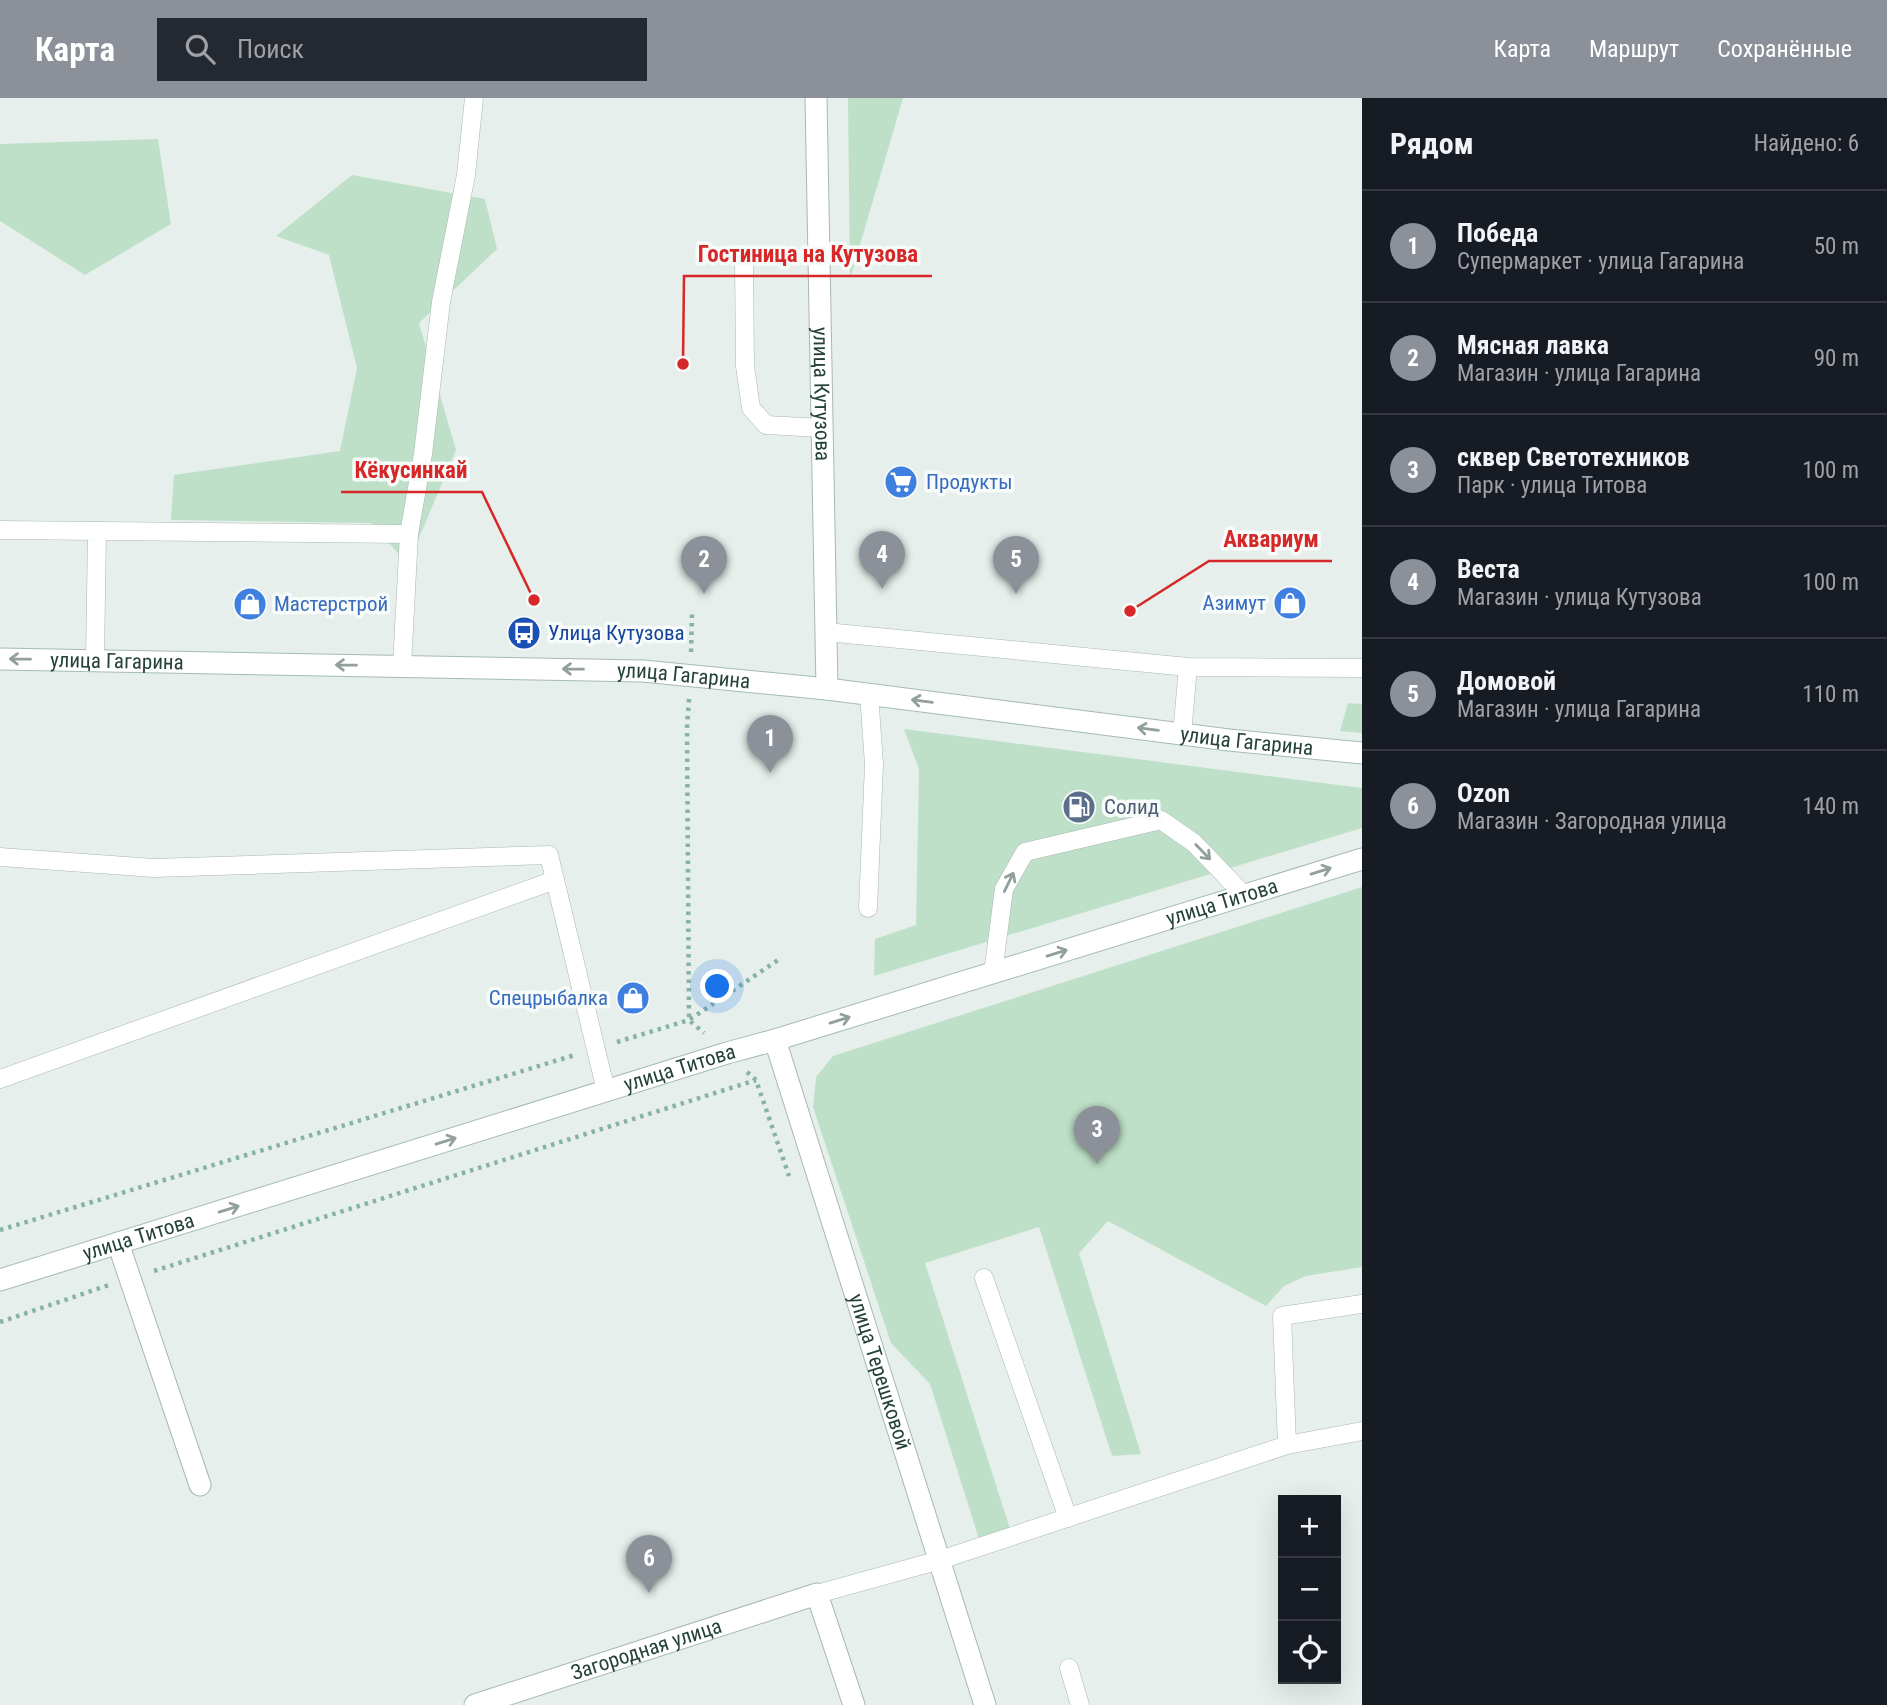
<!DOCTYPE html>
<html lang="ru">
<head>
<meta charset="utf-8">
<style>
	body { margin:0; font-family:"Roboto Condensed",sans-serif; background:#242831; color:#f1f3f6 }
	.controls { position:absolute; right:21px; bottom:21px; display:grid; overflow:hidden; border-radius:0px; box-shadow:0 7px 28px #0002 }
	.controls button { width:63px; height:63px; display:grid; place-items:center; padding:0; border:0; border-bottom:2px solid #363941; background:#171b24; color:#f1f3f6; font:35px sans-serif }
	.you { position:absolute; left:718px; top:889px; width:24px; height:24px; margin:-18px; border:5px solid #fff; border-radius:50%; background:#1a73e8; box-shadow:0 0 0 10px #1a73e833 }
	.badge { display:grid; place-items:center; width:46px; height:46px; border-radius:50%; background:#8c9099; color:#fff; font-size:23px; font-weight:700 }
	.pin { position:absolute; translate:-50% -58px; filter:drop-shadow(0 2px 4px #0008) }
	.pin::after { content:''; position:absolute; top:37px; width:24px; height:21px; background:inherit; clip-path:polygon(0 0,100% 0,50% 100%) }
	.list { margin:0; padding:0; list-style:none }
	h2 { display:flex; justify-content:space-between; align-items:center; height:91px; margin:0; padding:0 28px; font-size:30px }
	h2 small { font-size:23px; font-weight:400; color:#9ea1a6 }
	.list li { display:grid; grid-template-columns:46px 1fr auto; gap:21px; align-items:center; box-sizing:border-box; height:112px; padding:0 28px; border-top:2px solid #363941 }
	.list b { display:block; font-size:26px; white-space:nowrap }
	.list p { margin:0; font-size:23px; white-space:nowrap; color:#9ea1a6 }
	.list em { font-size:23px; font-style:normal; color:#9ea1a6 }
	.icon { flex:none; width:38px; height:38px; fill:none; stroke:currentColor; stroke-width:2; stroke-linecap:round; stroke-linejoin:round }
	.map { position:relative; flex:none; width:1362px; height:1607px; overflow:hidden }
	header { display:flex; align-items:center; gap:42px; box-sizing:border-box; height:98px; padding:0 35px; background:#8c9099; color:#fff }
	header strong { font-size:33px }
	nav { display:flex; gap:38px; margin-inline-start:auto; font-size:24px }
	.search { width:490px; height:63px; background:#242831; display:flex; align-items:center; gap:18px; box-sizing:border-box; padding:0 24px; border-radius:0px; color:#9ea1a6; font-size:26px }
	main { display:flex }
	aside { flex:1; background:#171b24 }
	.map>svg:first-child { display:block }
	.green { fill:#bfe0c8 }
	.lines { fill:none; stroke-linecap:round; stroke-linejoin:round }
	.lane-casing { stroke:#a8b8b2; stroke-width:19 }
	.street-casing { stroke:#a8b8b2; stroke-width:23 }
	.secondary-casing { stroke:#a4bbb3; stroke-width:23 }
	.path { stroke:#86b3a5; stroke-width:4.5; stroke-dasharray:3.5 5; stroke-linecap:butt }
	.lane { stroke:#fff; stroke-width:18 }
	.street { stroke:#fff; stroke-width:21 }
	.secondary { stroke:#fff; stroke-width:21 }
	.oneway { stroke:#92a09c }
	.labels { text-anchor:middle; stroke-width:7; stroke-linejoin:round; paint-order:stroke }
	.street-label { font-size:21px; fill:#24423a; stroke:#f7fbf9 }
	.shop-label { font-size:21px; fill:#366cbe; stroke:#f7fbf9; text-anchor:start }
	.transit-label { font-size:21px; fill:#164399; stroke:#f7fbf9; text-anchor:start }
	.service-label { font-size:21px; fill:#4e5e75; stroke:#f7fbf9; text-anchor:start }
	.leader { fill:none; stroke:#d62828; stroke-width:2.5 }
	.callout-dot { fill:#d62828; stroke:#f7fbf9; stroke-width:2.5 }
	.callout-label { font-size:23px; text-anchor:middle; font-weight:bold; fill:#d62828; stroke:#f7fbf9; stroke-width:7; stroke-linejoin:round; paint-order:stroke }
</style>
</head>
<body>
<header>
<strong>Карта</strong>
<div class="search"><svg class="icon" aria-label="search" viewBox="0 0 24 24"><circle cx="10" cy="10" r="6"/><path d="M15 15l6 6"/></svg>Поиск</div>
<nav><a>Карта</a><a>Маршрут</a><a>Сохранённые</a></nav>
</header>
<main>
<div class="map">
<svg width="1362" height="1607" viewBox="0 0 1362 1607">
	<rect width="100%" height="100%" fill="#e6efeb"/>
	<!-- green -->
	<path class="green" d="M848 0H903L850 181Z
		M158 41 171 126 85 177 0 123V46Z
		M352 77 485 101 497 151 419 225 456 352 408 466 371 425 171 422 174 377 340 353 357 270 329 157 276 138Z
		M1348 605 1362 606V635L1340 633Z
		M904 631 1362 690V730L874 878 875 841 916 827 919 671Z
		M1362 789V1169L1306 1178 1284 1188 1266 1208 1108 1123 1079 1155 1141 1356 1112 1358 1039 1129 925 1165 1011 1434 980 1444 930 1286 891 1245 813 1009 816 979 833 958Z"/>
	<g class="lines">
		<defs>
			<path id="lane" d="M744 164 745 268 751 310 766 327 822 330
				M0 432 409 436
				M826 534 1188 569
				M95 562 97 433
				M402 568 409 436 423 356 441 204 466 77 474 0
				M1182 636 1188 569 1362 570
				M0 759 154 770 549 757 606 993
				M868 810 874 666 869 596
				M993 875 1004 791 1025 754 1161 722 1194 745 1244 797
				M0 981 555 782
				M984 1180 1068 1420
				M1287 1347 1282 1218 1362 1206
				M817 1496 940 1462 1287 1347 1362 1333
				M1069 1570 1080 1607"/>
			<g id="street">
				<path id="s1" d="M816 0 827 591"/>
				<path id="s2" d="M775 942 985 1607"/>
				<path d="M118 1145 200 1387"/>
				<path id="s3" d="M475 1607 817 1496 854 1607"/>
			</g>
			<g id="secondary">
				<path id="s4" d="M0 561 643 573 827 591 1229 642 1362 655"/>
				<path id="s5" d="M0 1182 727 955 775 942 1362 761"/>
			</g>
		</defs>
		<!-- lane casing -->
		<use href="#lane" class="lane-casing"/>
		<!-- street casing -->
		<use href="#street" class="street-casing"/>
		<!-- secondary casing -->
		<use href="#secondary" class="secondary-casing"/>
		<!-- path -->
		<path class="path" d="M691 554 692 515
			M689 601 687 630 689 922 704 935
			M617 944 689 922 781 860
			M747 974 756 982 789 1078
			M0 1132 575 957
			M154 1173 756 982
			M0 1224 109 1187"/>
		<!-- lane -->
		<use href="#lane" class="lane"/>
		<!-- street -->
		<use href="#street" class="street"/>
		<!-- secondary -->
		<use href="#secondary" class="secondary"/>
	</g>
	<!-- one-way arrows -->
	<defs><path id="oneway-shaft" d="M-6 0H5M1.5-3L5.5 0L1.5 3" fill="none" stroke-width="1.6" stroke-linecap="round" stroke-linejoin="round" transform="scale(1.75)"/></defs>
	<g class="oneway">
		<use href="#oneway-shaft" transform="translate(20 561) rotate(-179)"/>
		<use href="#oneway-shaft" transform="translate(346 567) rotate(-179)"/>
		<use href="#oneway-shaft" transform="translate(573 571) rotate(-179)"/>
		<use href="#oneway-shaft" transform="translate(922 603) rotate(-173)"/>
		<use href="#oneway-shaft" transform="translate(1148 631) rotate(-173)"/>
		<use href="#oneway-shaft" transform="translate(1203 754) rotate(46)"/>
		<use href="#oneway-shaft" transform="translate(1321 773) rotate(-17)"/>
		<use href="#oneway-shaft" transform="translate(1009 784) rotate(-64)"/>
		<use href="#oneway-shaft" transform="translate(1057 855) rotate(-17)"/>
		<use href="#oneway-shaft" transform="translate(840 922) rotate(-17)"/>
		<use href="#oneway-shaft" transform="translate(446 1043) rotate(-17)"/>
		<use href="#oneway-shaft" transform="translate(229 1111) rotate(-17)"/>
	</g>
	<!-- icons -->
	<defs>
		<symbol id="supermarket-disc" viewBox="-11 -11 22 22"><circle r="9.5" fill="#3f7fe0" stroke="#f7fbf9"/><path d="M-6-5.5h2.5l.6 2H6L4.5 2H-2.5L-4.4-4H-6ZM-1.5 3.2a1.3 1.3 0 1 0 .1 0ZM3 3.2a1.3 1.3 0 1 0 .1 0Z" fill="#fff"/></symbol>
		<symbol id="shop-disc" viewBox="-11 -11 22 22"><circle r="9.5" fill="#3f7fe0" stroke="#f7fbf9"/><path d="M-5-2.5h2.3a2.7 3.5 0 0 1 5.4 0H5L5.5 6h-11ZM-1.5-2.5h3a1.5 2.3 0 0 0-3 0Z" fill="#fff"/></symbol>
		<symbol id="bus-disc" viewBox="-11 -11 22 22"><circle r="9.5" fill="#1a4fb4" stroke="#f7fbf9"/><path d="M-5-6H5V4H4V6H2V4H-2V6H-4V4H-5ZM-3.5-4V0h7V-4ZM-3.5 1.2v1.5H-2V1.2ZM2 1.2v1.5H3.5V1.2Z" fill="#fff"/></symbol>
		<symbol id="fuel-disc" viewBox="-11 -11 22 22"><circle r="9.5" fill="#5c6f8a" stroke="#f7fbf9"/><path d="M-5.5-6h7V0h2V4h1.3V-2.5L3-4.5l.8-.8L6-3V5H2.5V1h-1V6h-7ZM-4.2-4.7v3.2H.2V-4.7Z" fill="#fff"/></symbol>
	</defs>
	<g fill-rule="evenodd">
		<use href="#supermarket-disc" x="882" y="365" width="38" height="38"/>
		<use href="#shop-disc" x="1271" y="486" width="38" height="38"/>
		<use href="#shop-disc" x="231" y="487" width="38" height="38"/>
		<use href="#bus-disc" x="505" y="516" width="38" height="38"/>
		<use href="#fuel-disc" x="1060" y="690" width="38" height="38"/>
		<use href="#shop-disc" x="614" y="881" width="38" height="38"/>
	</g>
	<g class="labels">
		<!-- street labels -->
		<g class="street-label">
			<text dy="7" stroke="none"><textPath href="#s1" startOffset="296">улица Кутузова</textPath></text>
			<text dy="7" stroke="none"><textPath href="#s4" startOffset="117">улица Гагарина</textPath></text>
			<text dy="7" stroke="none"><textPath href="#s4" startOffset="684">улица Гагарина</textPath></text>
			<text dy="7" stroke="none"><textPath href="#s4" startOffset="1251">улица Гагарина</textPath></text>
			<text dy="7" stroke="none"><textPath href="#s5" startOffset="1279">улица Титова</textPath></text>
			<text dy="7" stroke="none"><textPath href="#s5" startOffset="712">улица Титова</textPath></text>
			<text dy="7" stroke="none"><textPath href="#s5" startOffset="145">улица Титова</textPath></text>
			<text dy="7" stroke="none"><textPath href="#s2" startOffset="348">улица Терешковой</textPath></text>
			<text dy="7" stroke="none"><textPath href="#s3" startOffset="180">Загородная улица</textPath></text>
		</g>
		<!-- shop labels -->
		<g class="shop-label">
			<text x="926" y="391">Продукты</text>
			<text x="1266" y="512" text-anchor="end">Азимут</text>
			<text x="274" y="513">Мастерстрой</text>
			<text x="608" y="907" text-anchor="end">Спецрыбалка</text>
		</g>
		<!-- transit labels -->
		<g class="transit-label">
			<text x="548" y="542">Улица Кутузова</text>
		</g>
		<!-- service labels -->
		<g class="service-label">
			<text x="1104" y="716">Солид</text>
		</g>
	</g>
	<!-- callouts -->
	<path class="leader" d="M683 266L684 178H932M534 502L482 394H341M1130 513L1209 463H1332"/>
	<g class="callout-dot">
		<circle cx="683" cy="266" r="7"/>
		<circle cx="534" cy="502" r="7"/>
		<circle cx="1130" cy="513" r="7"/>
	</g>
	<g class="callout-label">
		<text x="808" y="164">Гостиница на Кутузова</text>
		<text x="411" y="380">Кёкусинкай</text>
		<text x="1271" y="449">Аквариум</text>
	</g>
</svg>
<div class="controls">
<button>+</button>
<button>−</button>
<button><svg class="icon" aria-label="locate" viewBox="0 0 24 24"><circle cx="12" cy="12" r="6"/><path d="M12 2v4M12 18v4M2 12h4M18 12h4"/></svg></button>
</div>
<div class="you"></div>
<div class="pin badge" style="left:770px;top:675px">1</div>
<div class="pin badge" style="left:704px;top:496px">2</div>
<div class="pin badge" style="left:1097px;top:1066px">3</div>
<div class="pin badge" style="left:882px;top:491px">4</div>
<div class="pin badge" style="left:1016px;top:496px">5</div>
<div class="pin badge" style="left:649px;top:1495px">6</div>
</div>
<aside>
<h2>Рядом<small>Найдено: 6</small></h2>
<ul class="list">
<li><span class="badge">1</span><div><b>Победа</b><p>Супермаркет · улица Гагарина</p></div><em>50 m</em></li>
<li><span class="badge">2</span><div><b>Мясная лавка</b><p>Магазин · улица Гагарина</p></div><em>90 m</em></li>
<li><span class="badge">3</span><div><b>сквер Светотехников</b><p>Парк · улица Титова</p></div><em>100 m</em></li>
<li><span class="badge">4</span><div><b>Веста</b><p>Магазин · улица Кутузова</p></div><em>100 m</em></li>
<li><span class="badge">5</span><div><b>Домовой</b><p>Магазин · улица Гагарина</p></div><em>110 m</em></li>
<li><span class="badge">6</span><div><b>Ozon</b><p>Магазин · Загородная улица</p></div><em>140 m</em></li>
</ul>
</aside>
</main>
</body>
</html>
